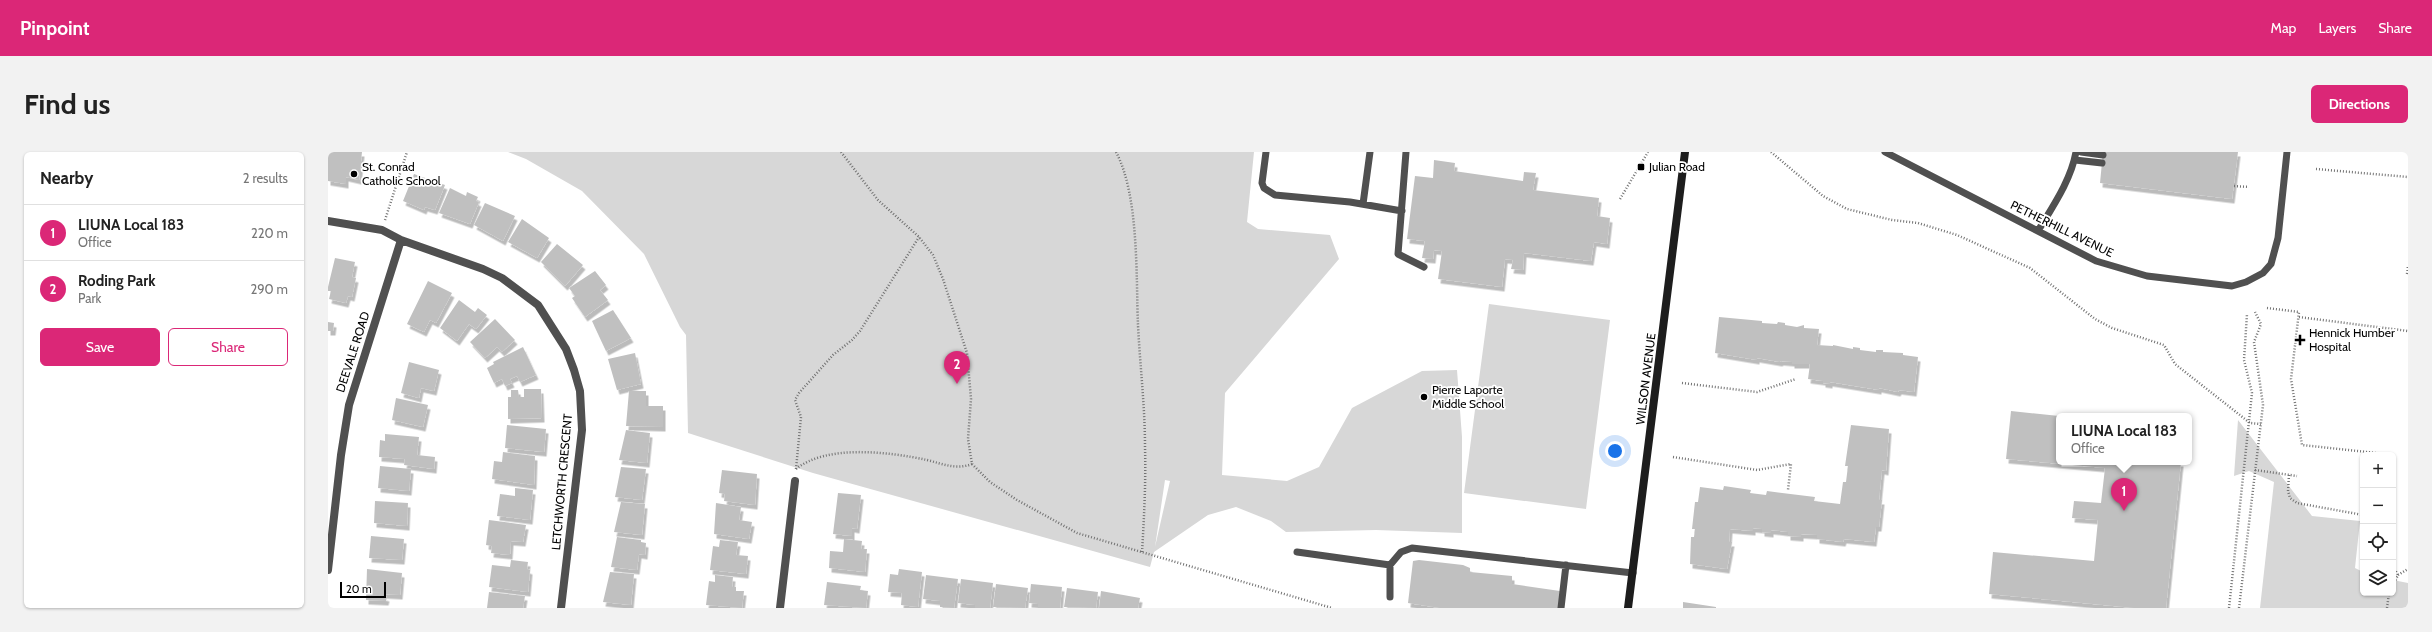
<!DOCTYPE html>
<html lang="en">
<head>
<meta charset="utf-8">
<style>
	body { margin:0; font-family:Cabin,sans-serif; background:#f2f2f2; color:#222 }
	.controls { position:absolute; right:12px; bottom:12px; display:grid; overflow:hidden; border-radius:6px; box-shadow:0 1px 3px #0004 }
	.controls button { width:36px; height:36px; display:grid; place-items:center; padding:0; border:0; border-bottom:1px solid #e0e0e0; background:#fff; color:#222; font:20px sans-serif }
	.scale { position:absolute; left:12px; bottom:10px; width:46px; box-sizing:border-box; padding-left:4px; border:2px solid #000; border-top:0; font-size:11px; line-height:14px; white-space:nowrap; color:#000; -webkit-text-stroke:3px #fff; paint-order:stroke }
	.you { position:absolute; left:1287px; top:299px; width:14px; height:14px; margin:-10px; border:3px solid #fff; border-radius:50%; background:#1a73e8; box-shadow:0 0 0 6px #1a73e833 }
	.badge { display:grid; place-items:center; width:26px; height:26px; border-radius:50%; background:#db2777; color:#fff; font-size:13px; font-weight:700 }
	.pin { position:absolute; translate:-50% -33px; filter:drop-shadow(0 1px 2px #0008) }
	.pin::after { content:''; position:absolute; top:21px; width:14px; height:12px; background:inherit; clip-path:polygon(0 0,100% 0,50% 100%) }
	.popup { position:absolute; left:1728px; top:261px; width:136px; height:52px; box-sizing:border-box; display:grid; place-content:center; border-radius:6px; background:#fff; filter:drop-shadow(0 1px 3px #0005); font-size:13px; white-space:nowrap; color:#767676 }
	.popup b { font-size:15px; color:#222 }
	.popup::after { content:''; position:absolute; left:50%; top:100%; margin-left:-8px; border:8px solid transparent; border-top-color:#fff }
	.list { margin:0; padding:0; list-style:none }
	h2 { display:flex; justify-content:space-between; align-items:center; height:52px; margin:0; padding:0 16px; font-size:17px }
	h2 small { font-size:13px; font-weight:400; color:#767676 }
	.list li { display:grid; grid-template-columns:26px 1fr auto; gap:12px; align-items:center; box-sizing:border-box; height:56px; padding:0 16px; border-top:1px solid #e0e0e0 }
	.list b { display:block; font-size:15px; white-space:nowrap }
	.list p { margin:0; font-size:13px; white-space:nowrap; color:#767676 }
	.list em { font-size:13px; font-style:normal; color:#767676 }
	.actions { display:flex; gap:8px; padding:12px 16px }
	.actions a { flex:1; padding:9px 0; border:1px solid #db2777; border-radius:6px; text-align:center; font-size:14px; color:#db2777 }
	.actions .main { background:#db2777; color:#fff }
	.icon { flex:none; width:22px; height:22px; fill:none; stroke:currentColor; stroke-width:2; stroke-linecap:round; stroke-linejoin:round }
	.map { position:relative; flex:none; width:2080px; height:456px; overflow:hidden; border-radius:6px }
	header { display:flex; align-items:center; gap:24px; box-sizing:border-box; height:56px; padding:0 20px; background:#db2777; color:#fff }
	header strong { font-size:19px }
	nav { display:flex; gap:22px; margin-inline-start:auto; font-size:14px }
	.intro { display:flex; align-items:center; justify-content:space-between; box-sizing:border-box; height:96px; padding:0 24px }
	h1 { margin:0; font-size:28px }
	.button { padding:10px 18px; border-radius:6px; background:#db2777; color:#fff; font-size:14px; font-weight:700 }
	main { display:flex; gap:24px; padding:0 24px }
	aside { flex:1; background:#fff; border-radius:6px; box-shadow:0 1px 3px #0004 }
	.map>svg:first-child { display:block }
	.green { fill:#d7d7d7; fill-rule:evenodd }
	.building { fill:#c0c0c0; filter:url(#shadow) }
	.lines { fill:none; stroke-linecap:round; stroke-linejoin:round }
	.path { stroke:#727272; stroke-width:2.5; stroke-dasharray:1 2; stroke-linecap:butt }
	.service { stroke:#505050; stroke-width:7 }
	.minor { stroke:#505050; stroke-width:8 }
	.secondary { stroke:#1d1d1d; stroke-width:8 }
	.poi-dot { fill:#000; stroke:#fff; stroke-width:1.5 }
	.labels { text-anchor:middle; stroke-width:3.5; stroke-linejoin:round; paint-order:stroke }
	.poi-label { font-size:12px; fill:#000; stroke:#fff; text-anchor:start }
	.street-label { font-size:12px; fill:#000; stroke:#fff }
</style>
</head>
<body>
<header>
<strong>Pinpoint</strong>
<nav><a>Map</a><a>Layers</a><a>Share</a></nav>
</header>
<div class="intro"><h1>Find us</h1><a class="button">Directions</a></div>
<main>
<aside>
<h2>Nearby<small>2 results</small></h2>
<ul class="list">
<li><span class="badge">1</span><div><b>LIUNA Local 183</b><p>Office</p></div><em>220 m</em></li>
<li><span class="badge">2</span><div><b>Roding Park</b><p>Park</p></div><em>290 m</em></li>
</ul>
<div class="actions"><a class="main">Save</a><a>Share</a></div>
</aside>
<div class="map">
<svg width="2080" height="456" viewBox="0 0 2080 456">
	<defs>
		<filter id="shadow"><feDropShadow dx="2.5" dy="4.5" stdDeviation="0" flood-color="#0004"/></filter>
	</defs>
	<rect width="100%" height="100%" fill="#fff"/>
	<!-- green -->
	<path class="green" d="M180 0H926L919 70 930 77 1002 83 1011 107 897 241 894 323 959 329 991 315 1024 256 1094 219 1129 218 1134 285V381L1048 378 958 380 943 369 908 355 880 363 826 400 822 415 485 321 360 281 358 183 352 175 316 102 254 39 198 7ZM837 328 842 329 827 395Z
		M1161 152 1282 168 1258 357 1136 341Z
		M1910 268 1984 364 2032 369 2027 416 2035 420V441H2065V428L2080 431V456H1932L1946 330 1921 319 1906 324Z"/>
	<!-- building -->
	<path class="building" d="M0 0H34L31 28 18 25V32L0 29Z
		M1775 0H1910L1904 47 1772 31Z
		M1106 8 1127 11 1126 19 1195 29 1196 20 1208 21 1205 38 1271 46 1269 64 1282 66 1279 92 1266 90 1263 109 1196 101 1195 118 1183 117 1185 108 1177 107 1174 135 1110 127 1114 99 1106 98 1105 107 1094 106 1097 89 1079 87 1087 24 1105 26Z
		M86 22 117 33 107 58 97 55 96 58 75 49Z
		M122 36 138 44 139 40 150 45 148 49 151 50 142 72 111 61Z
		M157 51 187 64 175 89 146 73Z
		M194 67 221 86 209 106 180 90Z
		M229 92 255 113 237 134 213 110Z
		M7 106 27 110 24 125 28 126 24 145 20 144 18 151 1 147 3 139H0V135Z
		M267 119 278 133 272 138 280 148 257 165 244 146 247 144 241 136Z
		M100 129 124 141 108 171 102 168 96 180 79 172Z
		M131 148 147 160 150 156 159 163 148 177 141 172 129 189 112 176Z
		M285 158 303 186 278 199 264 169Z
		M1391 165 1434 169V171L1449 172 1450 170 1457 171V173L1469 175 1476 173V176L1491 177 1489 193 1505 194V193L1525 197V195L1532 196V198L1548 200V198H1555V200L1575 201V203L1590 205 1586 240 1571 238 1570 240 1551 236V238L1502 230V232L1495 231V229L1480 227 1482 212H1464V210L1453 209 1452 210 1429 206V208L1387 201Z
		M167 167 187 188 174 200 169 195 157 206 142 190Z
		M0 170 6 171 5 179H0Z
		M195 195 208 223 192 230 189 224 182 227 184 231 177 234 174 227 166 231 159 216 166 212 165 210Z
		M307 201 313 232 289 238 280 207Z
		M81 210 111 218 106 239 93 236 91 246 73 241Z
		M196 237H213L214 266 180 267V245H183V238H190L191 245H196Z
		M301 239H318V254H335V275L298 274Z
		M68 246 100 253 95 275 64 268Z
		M1683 259 1731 264V310H1853L1838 456H1806L1661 442 1665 400 1766 409 1770 368 1744 366 1746 349 1773 351 1777 316 1678 307Z
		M179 273 218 277 216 300 177 296Z
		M1523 273 1561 277 1558 319 1554 318 1551 348H1554L1551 375H1548L1546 390 1516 387 1515 390 1489 387V383L1473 382V385L1460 384V380L1443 378V381L1434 380V377L1425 376V379L1402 377 1401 390H1404L1399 417 1362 412 1363 385H1366L1367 377H1364L1367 350H1370L1372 335 1395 338 1396 334 1423 338 1422 341 1438 343 1439 339 1487 345 1486 349 1512 352 1515 330H1518L1520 314H1517Z
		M298 278 322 281 319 311 291 308Z
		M57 282 91 285 89 303 107 305 106 317 76 313 77 307 51 305 52 288 57 289Z
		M175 300 207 304 206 333 164 327 166 309 174 310Z
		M52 314 83 317 81 339 50 336Z
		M293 315 318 317 314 348 287 345Z
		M394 318 429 322 427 353 396 349 397 342 391 341Z
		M187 336 205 338 202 368 169 364 172 342 187 344Z
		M510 341 533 343 529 377 524 376V384L505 382Z
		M47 349 80 351 79 374 46 371Z
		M293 350 317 352 314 383 286 380Z
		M388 351 413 355 411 368 424 370 421 387 386 382Z
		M161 368 198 373 195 390 183 389 182 403 163 401 164 394 158 393Z
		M43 384 76 387 74 408 41 406Z
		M289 385 313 388V390L318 391 317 403 311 402 309 418 283 415Z
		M516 387 534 389 533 397H539L537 420 501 416 502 399 515 400Z
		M392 388 410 390 408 403 420 404 418 422 382 418 385 394 391 395Z
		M183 408 200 410 199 417 202 418 200 440 161 435 164 413 182 415Z
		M1091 408 1135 413 1142 416V420L1184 424V432L1232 439 1230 456H1112L1080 451 1085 409Z
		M39 417 74 421 72 443 55 442V444L59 445 58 449 38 448Z
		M571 417 594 420 590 455 573 453 574 441 560 440 562 422 570 423Z
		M282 420 306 422 303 453 275 450Z
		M387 423 405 425 404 435H408V439H416L414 456 378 453 381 429 387 430Z
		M598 423 630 427 626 456 612 455V449L595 447Z
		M633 427 665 431 662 456H647V453L630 451Z
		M499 430 533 434 532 438 540 439 538 456 496 453Z
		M668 432 700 436 697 456 665 455Z
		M703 432 734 435 732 456H710V452L701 451Z
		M739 436 770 440 768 456 736 455Z
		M773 439 812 446 810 456H771Z
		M161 440 197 444 195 456H159Z
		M1355 450 1388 455V456H1355Z"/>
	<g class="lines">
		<!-- path -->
		<path class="path" d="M513 0 550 48 591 85 605 103 615 127 639 201 643 247 640 287 644 312 662 330 689 348 749 381 1004 456
			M788 0C811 43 808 124 810 173 812 214 817 254 817 295 818 330 816 366 814 401
			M1443 0 1495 44 1519 57 1564 68 1590 71 1629 83 1702 116 1767 167 1784 176 1836 193 1847 212 1922 271 1933 272
			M1988 17 2080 25
			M1906 34 1921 35
			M1292 47 1320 0
			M57 68 79 0
			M2079 122 2080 114
			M1939 156 1971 160 1963 227 1974 293 2048 301
			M1971 165 2080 179
			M1354 231 1429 240 1468 227
			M1345 305 1429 318 1463 312 1460 338
			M468 317 473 265 467 248 471 241 505 203 524 188 532 179 591 85
			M468 317C499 292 562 300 599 308 615 312 628 318 644 312
			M1927 318 1969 324
			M1961 323 1960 339 1962 346 1969 351 2035 363
			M2065 414 2070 423 2065 433
			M2070 423 2080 417
			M1901 456 1924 241 1916 208 1919 162
			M1911 456 1935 253 1926 190 1933 172 1927 160
			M2059 456 2061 441"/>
		<!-- service -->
		<path class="service" d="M938 0 934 31 936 36 947 43 1022 50 1074 59
			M1078 0 1070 102 1096 115
			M1557 0 1768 109 1819 124 1904 134 1918 130 1935 121 1943 112 1950 86 1959 0
			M1753 0 1775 3
			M1747 8 1774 11
			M1035 52 1042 0
			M1710 79C1725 54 1743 28 1748 0
			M969 400 1062 413 1073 400 1084 396 1305 421
			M1062 445V413
			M1233 456 1238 413"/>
		<!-- minor -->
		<path class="minor" d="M0 69 54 78 73 88 155 117 174 126 210 153 238 197 246 218 252 239 254 278 233 456
			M0 418 13 303 21 253 73 88
			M452 456 467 329"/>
		<!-- secondary -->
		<path class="secondary" d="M1300 456 1357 0"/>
	</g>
	<!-- markers -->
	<g class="poi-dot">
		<rect x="1309" y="11" width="8" height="8" rx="2"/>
		<circle cx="26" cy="22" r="4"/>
		<path d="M1970 182h4v4h4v4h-4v4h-4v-4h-4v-4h4z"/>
		<circle cx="1096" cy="245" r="4"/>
	</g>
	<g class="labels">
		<!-- poi labels -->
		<g class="poi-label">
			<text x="34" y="19">St. Conrad<tspan x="34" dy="14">Catholic School</tspan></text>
			<text x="1321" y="19">Julian Road</text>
			<text x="1981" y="185">Hennick Humber<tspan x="1981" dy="14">Hospital</tspan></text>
			<text x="1104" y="242">Pierre Laporte<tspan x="1104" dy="14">Middle School</tspan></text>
		</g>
		<!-- street labels -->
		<g class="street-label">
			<text transform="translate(1734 77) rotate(26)" y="4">PETHERHILL AVENUE</text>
			<text transform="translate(25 200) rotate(-72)" y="4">DEEVALE ROAD</text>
			<text transform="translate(1318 227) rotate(-83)" y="4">WILSON AVENUE</text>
			<text transform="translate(234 330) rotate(-85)" y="4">LETCHWORTH CRESCENT</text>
		</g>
	</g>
</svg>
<div class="controls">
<button>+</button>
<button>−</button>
<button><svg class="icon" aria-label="locate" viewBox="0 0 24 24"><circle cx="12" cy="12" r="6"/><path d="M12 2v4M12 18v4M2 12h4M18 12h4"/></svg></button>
<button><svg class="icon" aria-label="layers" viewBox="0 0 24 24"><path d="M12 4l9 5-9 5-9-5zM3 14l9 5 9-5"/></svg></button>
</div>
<div class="scale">20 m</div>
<div class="you"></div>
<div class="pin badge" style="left:1796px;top:359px">1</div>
<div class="popup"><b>LIUNA Local 183</b>Office</div>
<div class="pin badge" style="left:629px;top:232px">2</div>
</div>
</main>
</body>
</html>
